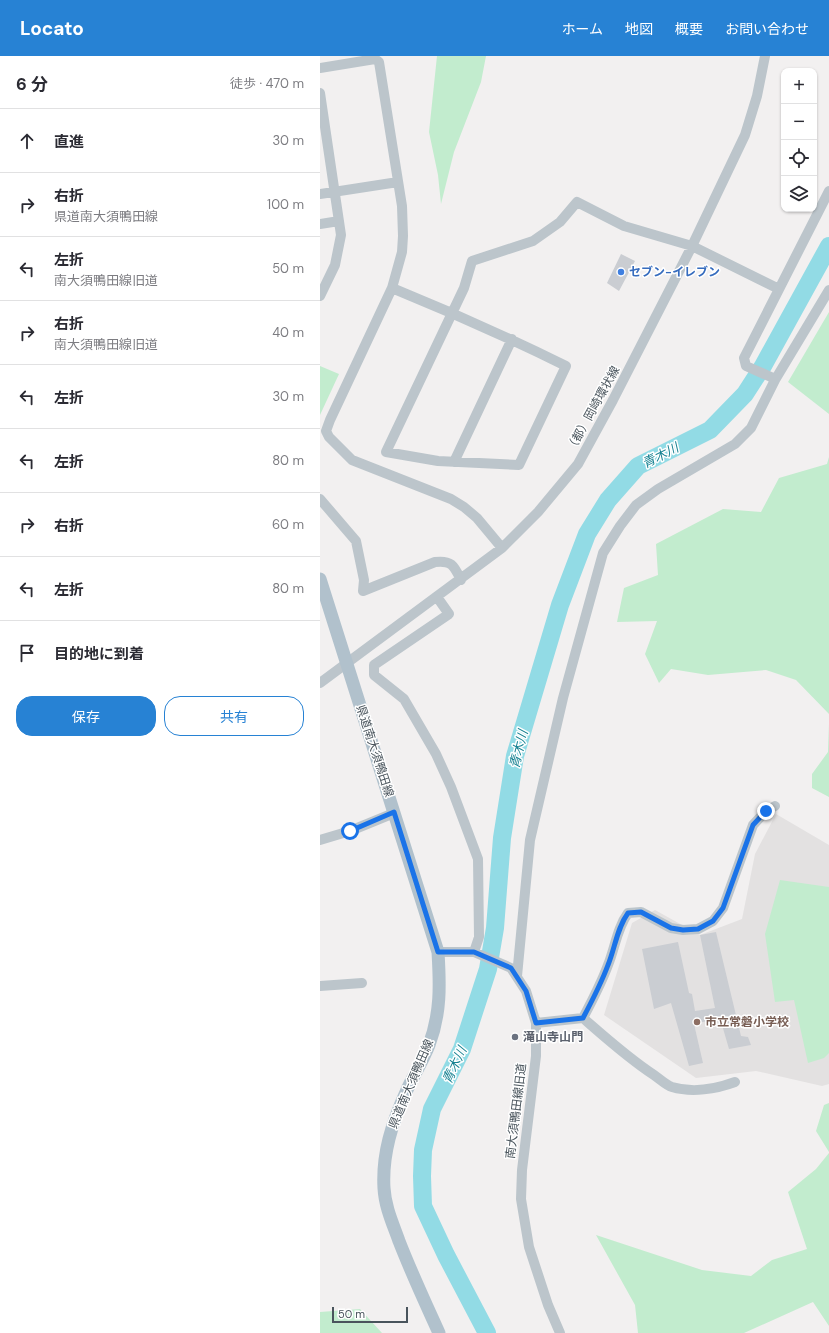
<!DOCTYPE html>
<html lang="ja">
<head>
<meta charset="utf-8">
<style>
	body { margin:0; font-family:"DM Sans","Noto Sans JP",sans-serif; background:#f7f7f7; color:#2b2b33 }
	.controls { position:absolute; right:12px; top:12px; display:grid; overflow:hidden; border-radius:8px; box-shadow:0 1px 3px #0004 }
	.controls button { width:36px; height:36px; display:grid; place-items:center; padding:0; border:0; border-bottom:1px solid #e1e1e2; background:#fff; color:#2b2b33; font:20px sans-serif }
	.scale { position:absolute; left:12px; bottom:10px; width:76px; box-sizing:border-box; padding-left:4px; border:2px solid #49545c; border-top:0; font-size:11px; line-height:14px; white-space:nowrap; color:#49545c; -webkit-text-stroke:3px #fff; paint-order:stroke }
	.stop { position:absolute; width:12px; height:12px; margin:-9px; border:3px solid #1a73e8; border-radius:50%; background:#fff }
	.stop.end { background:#1a73e8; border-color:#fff; box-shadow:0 1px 4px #0008 }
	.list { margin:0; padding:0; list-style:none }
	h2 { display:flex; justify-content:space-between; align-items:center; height:52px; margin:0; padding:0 16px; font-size:17px }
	h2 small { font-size:13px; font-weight:400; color:#7c7c81 }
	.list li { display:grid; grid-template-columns:26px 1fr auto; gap:12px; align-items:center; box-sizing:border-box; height:64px; padding:0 16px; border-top:1px solid #e1e1e2 }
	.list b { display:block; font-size:15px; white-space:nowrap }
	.list p { margin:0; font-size:13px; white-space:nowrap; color:#7c7c81 }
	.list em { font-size:13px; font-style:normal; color:#7c7c81 }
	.actions { display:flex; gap:8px; padding:12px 16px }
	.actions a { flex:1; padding:9px 0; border:1px solid #2782d4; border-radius:16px; text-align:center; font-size:14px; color:#2782d4 }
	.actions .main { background:#2782d4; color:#fff }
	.icon { flex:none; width:22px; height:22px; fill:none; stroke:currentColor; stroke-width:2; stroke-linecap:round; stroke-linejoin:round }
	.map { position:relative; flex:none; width:509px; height:1277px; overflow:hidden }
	header { display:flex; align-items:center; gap:24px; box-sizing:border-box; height:56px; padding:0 20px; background:#2782d4; color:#fff }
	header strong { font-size:19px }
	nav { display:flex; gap:22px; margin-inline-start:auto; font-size:14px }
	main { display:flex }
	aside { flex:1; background:#fff }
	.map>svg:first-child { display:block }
	.education { fill:#e3e1e1 }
	.green { fill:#c2ecce }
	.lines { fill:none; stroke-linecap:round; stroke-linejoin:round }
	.river { stroke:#92dbe5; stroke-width:18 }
	.building { fill:#cacdd2 }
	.minor { stroke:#bcc5cb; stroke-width:10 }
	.major { stroke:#b1c1cc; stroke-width:13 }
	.route { stroke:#1a73e8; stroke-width:5 }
	.shop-dot { fill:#3f7fe0; stroke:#fff; stroke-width:1.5 }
	.education-dot { fill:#8d6e63; stroke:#fff; stroke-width:1.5 }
	.worship-dot { fill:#6b7280; stroke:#fff; stroke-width:1.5 }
	.labels { text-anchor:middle; stroke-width:3; stroke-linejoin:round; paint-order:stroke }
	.shop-label { font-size:12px; font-weight:bold; fill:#366cbe; stroke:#fff; text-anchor:start }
	.street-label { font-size:12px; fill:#49545c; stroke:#fff }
	.education-label { font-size:12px; font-weight:bold; fill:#785e54; stroke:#fff; text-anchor:start }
	.worship-label { font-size:12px; font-weight:bold; fill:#5b616d; stroke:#fff; text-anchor:start }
	.water-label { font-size:13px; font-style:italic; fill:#178292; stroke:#fff }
</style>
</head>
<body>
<header>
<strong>Locato</strong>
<nav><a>ホーム</a><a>地図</a><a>概要</a><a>お問い合わせ</a></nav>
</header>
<main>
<aside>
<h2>6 分<small>徒歩 · 470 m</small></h2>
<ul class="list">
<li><svg class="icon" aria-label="ahead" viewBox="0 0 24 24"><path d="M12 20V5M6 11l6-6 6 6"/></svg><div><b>直進</b></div><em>30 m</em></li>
<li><svg class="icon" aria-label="right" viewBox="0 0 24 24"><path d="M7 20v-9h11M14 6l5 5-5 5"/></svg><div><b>右折</b><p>県道南大須鴨田線</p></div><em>100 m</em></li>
<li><svg class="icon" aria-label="left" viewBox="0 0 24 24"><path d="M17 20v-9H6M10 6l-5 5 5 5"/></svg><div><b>左折</b><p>南大須鴨田線旧道</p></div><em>50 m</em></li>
<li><svg class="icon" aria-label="right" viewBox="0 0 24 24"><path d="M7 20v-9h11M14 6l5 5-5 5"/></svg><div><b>右折</b><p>南大須鴨田線旧道</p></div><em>40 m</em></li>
<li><svg class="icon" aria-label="left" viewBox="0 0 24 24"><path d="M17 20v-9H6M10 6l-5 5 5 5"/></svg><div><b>左折</b></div><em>30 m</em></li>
<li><svg class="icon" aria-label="left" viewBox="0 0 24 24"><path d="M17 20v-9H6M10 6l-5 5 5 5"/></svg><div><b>左折</b></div><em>80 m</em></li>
<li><svg class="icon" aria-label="right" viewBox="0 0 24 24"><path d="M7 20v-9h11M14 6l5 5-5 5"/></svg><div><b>右折</b></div><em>60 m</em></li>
<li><svg class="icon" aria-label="left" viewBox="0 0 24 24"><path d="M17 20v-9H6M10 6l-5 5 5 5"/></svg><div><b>左折</b></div><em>80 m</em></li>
<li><svg class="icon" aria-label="arrive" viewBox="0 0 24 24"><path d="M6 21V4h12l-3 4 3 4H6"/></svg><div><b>目的地に到着</b></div></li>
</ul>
<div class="actions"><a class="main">保存</a><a>共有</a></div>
</aside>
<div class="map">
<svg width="509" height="1277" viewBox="0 0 509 1277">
	<rect width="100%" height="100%" fill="#f2f0f0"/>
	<!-- education -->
	<path class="education" d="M456 758 509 789V1028L502 1030 436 1015 376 1022 284 959 312 867 335 854 380 879 422 863 435 798Z"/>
	<!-- green -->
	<path class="green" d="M117 0H166L161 26 134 96 121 148 118 119 109 76Z
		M509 256V358L468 326Z
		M0 310 19 318 0 359Z
		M509 401V658L476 624 446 614 388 619 351 613 339 627 325 598 337 565 297 566 304 532 338 519 336 488 403 453 441 456 459 422 507 408Z
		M509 668V741L492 732V718L508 696Z
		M460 824 509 831V997L504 1002 488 1007 474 944 455 946 445 878Z
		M509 1047V1096L496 1075 504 1049Z
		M509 1097V1270L493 1246 424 1277H318L315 1249 276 1179 382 1214 431 1220 452 1204 487 1193 468 1136 496 1113Z
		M40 1253 62 1277H0V1256Z"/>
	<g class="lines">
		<!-- river -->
		<path class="river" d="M167 1277 126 1199 103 1150 102 1120 103 1094 112 1053 142 993 168 913 175 872 182 782 195 700 240 549 267 478 288 444 318 410 390 374 425 338 443 310 509 190"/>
	</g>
	<!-- building -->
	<path class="building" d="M301 198 315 205 299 235 287 227Z
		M396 876 421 980 428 981 431 989 409 993 400 962 374 968 383 1007 369 1010 351 947 334 953 322 893 358 886 369 937 372 938 375 955 395 952 380 879Z"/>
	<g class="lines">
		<!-- minor -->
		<path class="minor" d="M0 12 55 3 59 6 82 150 83 180 82 196 72 232 10 364 6 375 9 381 32 404 131 443 144 451 157 462 182 492
			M0 37 21 179 15 209 0 240
			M0 138 78 126
			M0 168 19 165
			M72 232C131 256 189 282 246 310L199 409 118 405 66 396 144 232 152 205 213 185 240 166 257 146 304 170 372 190 459 233
			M455 324 451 321 426 310 424 302 509 135
			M134 406 192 283
			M0 443 36 485 44 524 43 535 115 506C132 504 134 510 141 524
			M117 541 129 558 54 609V619L84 643 116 698 131 731 158 803 159 881 154 896
			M0 627 182 492 218 456 258 408 293 344 372 190 425 79 437 40 445 0
			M0 784 30 775 74 757
			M118 896H154L191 912 206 935 216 967V1000L202 1114 201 1143 209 1191 228 1249 240 1277
			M197 920 210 784 243 642 283 497 300 470 316 449 338 433 415 388 431 372 455 324 509 234
			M0 930 42 927
			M263 962C272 945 281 928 288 909 295 892 297 872 308 857L321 856 351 872 363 874 378 873 393 865 403 852 433 769 446 755 455 750
			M216 967 263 962C286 982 308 1002 334 1019 340 1023 346 1029 352 1031 372 1037 396 1033 415 1026"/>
		<!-- major -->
		<path class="major" d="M0 523 118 896C120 929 121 957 109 989 103 1005 93 1020 86 1036 72 1067 62 1098 64 1132 65 1151 73 1168 79 1185 91 1216 105 1246 119 1277"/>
	</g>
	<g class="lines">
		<!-- route -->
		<path class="route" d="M30 775 74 756 118 896H154L191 912 206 935 216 967 263 962C272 945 281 928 288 909 295 892 297 872 308 857L321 856 351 872 363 874 378 873 393 865 403 852 433 769 446 755"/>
	</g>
	<!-- markers -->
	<circle class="shop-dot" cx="301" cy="216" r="4"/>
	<circle class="education-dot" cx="377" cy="966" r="4"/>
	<circle class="worship-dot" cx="195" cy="981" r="4"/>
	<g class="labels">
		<!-- shop labels -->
		<g class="shop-label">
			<text x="309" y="220">セブン-イレブン</text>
		</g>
		<!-- street labels -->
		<g class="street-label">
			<text transform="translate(273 353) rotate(-61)" y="4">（都）岡崎環状線</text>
			<text transform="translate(55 695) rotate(72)" y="4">県道南大須鴨田線</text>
			<text transform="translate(91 1028) rotate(-67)" y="4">県道南大須鴨田線</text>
			<text transform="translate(196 1055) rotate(-83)" y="4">南大須鴨田線旧道</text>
		</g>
		<!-- education labels -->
		<g class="education-label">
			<text x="385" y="970">市立常磐小学校</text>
		</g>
		<!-- worship labels -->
		<g class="worship-label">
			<text x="203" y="985">滝山寺山門</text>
		</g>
		<!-- water labels -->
		<g class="water-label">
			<text transform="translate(340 399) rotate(-27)" y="5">青木川</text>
			<text transform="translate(198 693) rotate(-76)" y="5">青木川</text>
			<text transform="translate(134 1009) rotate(-65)" y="5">青木川</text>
		</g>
	</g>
</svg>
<div class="controls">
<button>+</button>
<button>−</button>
<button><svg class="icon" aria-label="locate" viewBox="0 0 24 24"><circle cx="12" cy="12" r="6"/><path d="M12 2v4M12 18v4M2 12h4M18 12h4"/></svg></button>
<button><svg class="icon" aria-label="layers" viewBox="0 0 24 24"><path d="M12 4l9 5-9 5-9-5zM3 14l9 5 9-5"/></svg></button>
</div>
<div class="scale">50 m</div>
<div class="stop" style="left:30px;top:775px"></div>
<div class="stop end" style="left:446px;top:755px"></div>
</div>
</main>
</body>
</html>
